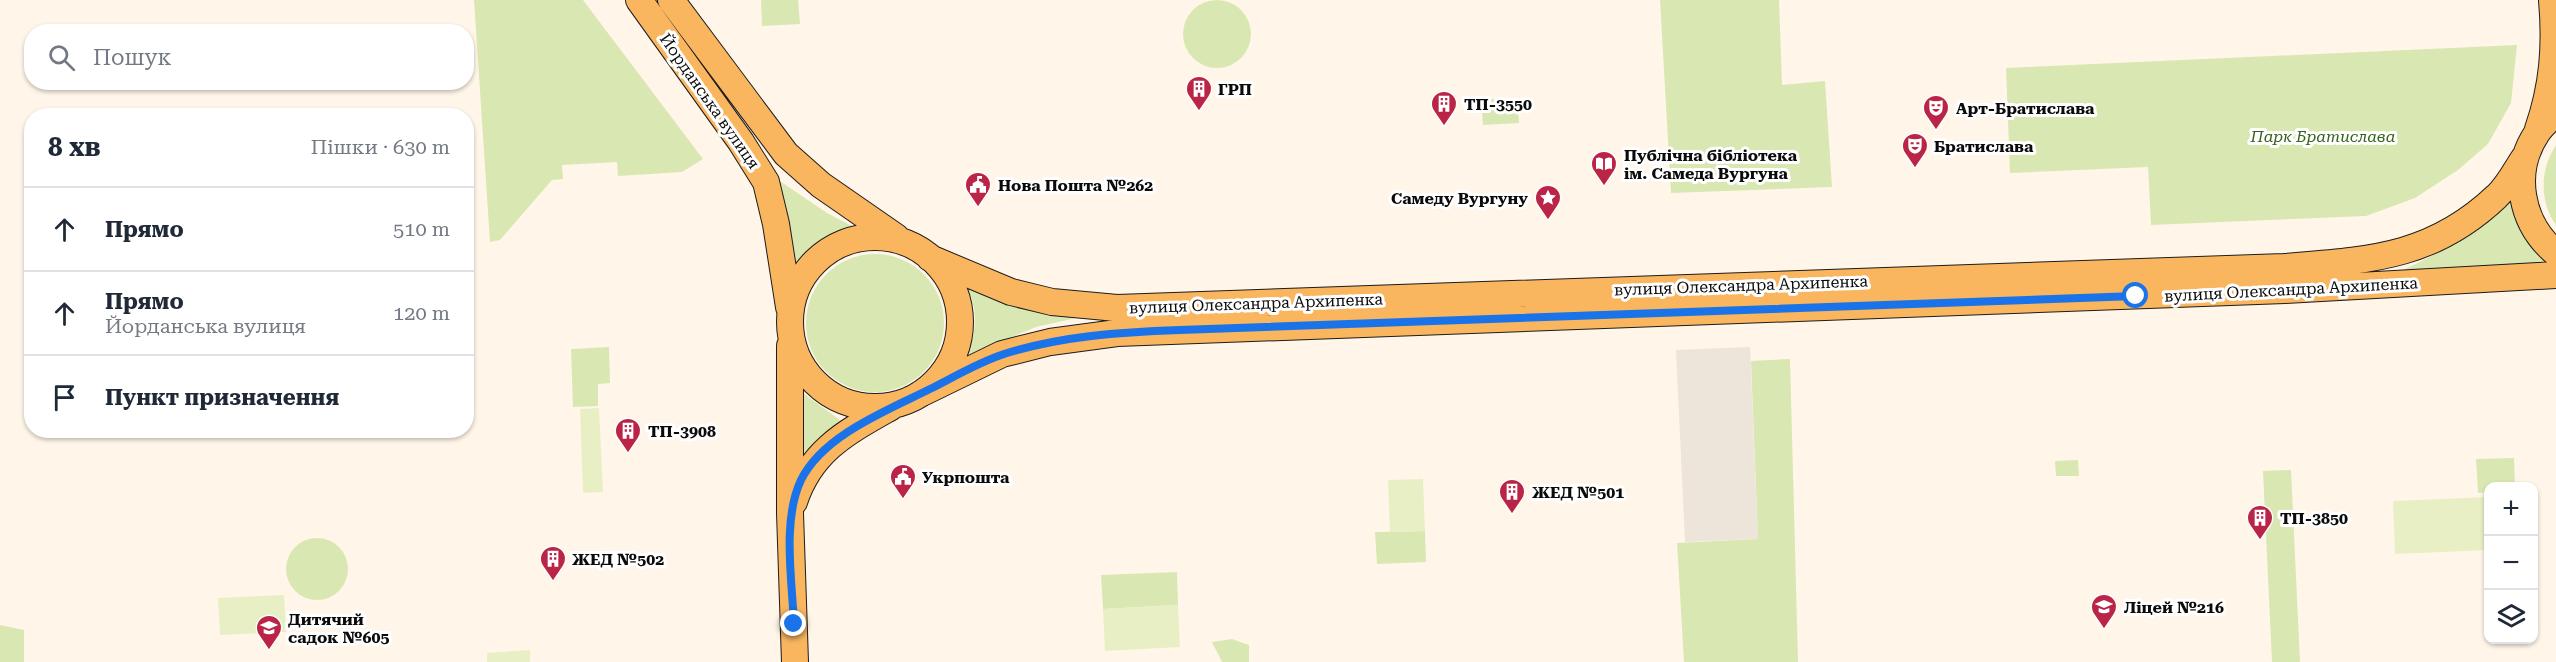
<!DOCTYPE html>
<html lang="uk">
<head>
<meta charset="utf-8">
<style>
	body { margin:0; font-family:"Roboto Serif",serif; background:#f6f6f7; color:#1f2937 }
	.controls { position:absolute; right:18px; bottom:18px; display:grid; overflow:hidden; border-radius:12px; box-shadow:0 2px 4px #0004 }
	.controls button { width:54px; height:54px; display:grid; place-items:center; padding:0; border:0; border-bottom:2px solid #e0e1e3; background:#fff; color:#1f2937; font:30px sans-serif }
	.stop { position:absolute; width:18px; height:18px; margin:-14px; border:4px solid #1a73e8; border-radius:50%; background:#fff }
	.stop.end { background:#1a73e8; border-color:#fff; box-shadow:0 2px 6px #0008 }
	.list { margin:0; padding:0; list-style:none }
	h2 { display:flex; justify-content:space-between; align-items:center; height:78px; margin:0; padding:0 24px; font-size:26px }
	h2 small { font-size:20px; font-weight:400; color:#747a83 }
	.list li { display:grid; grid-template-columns:39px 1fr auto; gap:18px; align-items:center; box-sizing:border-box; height:84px; padding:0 24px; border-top:2px solid #e0e1e3 }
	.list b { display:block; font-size:22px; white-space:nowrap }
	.list p { margin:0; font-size:20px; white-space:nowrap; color:#747a83 }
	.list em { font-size:20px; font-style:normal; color:#747a83 }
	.icon { flex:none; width:33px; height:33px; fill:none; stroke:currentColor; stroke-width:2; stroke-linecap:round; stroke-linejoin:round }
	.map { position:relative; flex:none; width:2556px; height:662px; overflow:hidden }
	.search { position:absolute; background:#fff; box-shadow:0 2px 4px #0004; left:24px; top:24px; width:450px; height:66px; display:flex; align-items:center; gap:15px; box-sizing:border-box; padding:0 21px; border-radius:24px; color:#747a83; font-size:22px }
	.panel { position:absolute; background:#fff; box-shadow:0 2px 4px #0004; left:24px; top:108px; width:450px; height:330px; border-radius:24px }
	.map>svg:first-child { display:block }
	.green { fill:#d9e8b3 }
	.pitch { fill:#e9efc5 }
	.plaza { fill:#ede4da }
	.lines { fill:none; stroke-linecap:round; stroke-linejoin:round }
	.major-casing { stroke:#1c1c1c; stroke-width:28 }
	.major { stroke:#f9b65f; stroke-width:26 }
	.route { stroke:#1a73e8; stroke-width:8 }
	.labels { text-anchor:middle; stroke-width:6; stroke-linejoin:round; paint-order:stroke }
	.poi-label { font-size:16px; font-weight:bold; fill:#0b0b0b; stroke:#fff; text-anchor:start }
	.street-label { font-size:16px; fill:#0b0b0b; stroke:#fff }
	.park-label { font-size:16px; font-style:italic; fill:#38621c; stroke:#fff }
</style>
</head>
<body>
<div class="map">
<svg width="2556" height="662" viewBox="0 0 2556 662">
	<rect width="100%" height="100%" fill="#fff6e9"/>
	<!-- green -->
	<path class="green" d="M474 0H583L703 159 682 172 618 176 617 162 562 165 563 179 552 180 500 240 490 242Z
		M761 0H798L800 24 762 26Z
		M1660 0H1779L1782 85 1825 81 1832 187 1671 193Z
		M1183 34a34 34 0 1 1 68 0a34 34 0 1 1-68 0Z
		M2517 45 2511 103 2488 144 2458 170 2415 198 2366 216 2151 225 2148 167 2010 173 2006 68Z
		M1517 98 1519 123 1483 125 1481 100Z
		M2556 145V225C2539 201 2540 169 2556 145Z
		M771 175 827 213 854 227 818 242 792 267Z
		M2514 197 2553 266 2401 271C2444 251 2479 229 2514 197Z
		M806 323a69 69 0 1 1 138 0a69 69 0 1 1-138 0Z
		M964 282 1034 307 1076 318 1036 327 968 355C977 325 979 311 964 282Z
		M609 347 610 383 598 384V406L573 407 571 349Z
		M1790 359 1798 662H1684L1677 543 1758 539 1751 361Z
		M796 388 840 420 797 473Z
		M2514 458 2515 486H2488V492L2478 493 2476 459Z
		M2078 460 2079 476H2056L2055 461Z
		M2291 470 2300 662H2272L2263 471Z
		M1425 531 1426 562 1377 564 1375 532Z
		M286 569a31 31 0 1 1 62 0a31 31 0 1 1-62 0Z
		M1177 572 1178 605 1103 609 1101 575Z
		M0 625 24 630V662H0Z
		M1232 639 1249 645V662H1222L1212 642Z"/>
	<!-- pitch -->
	<path class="pitch" d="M599 408 603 492 583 493 580 409Z
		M1423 479 1425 531 1390 532 1388 480Z
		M2488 497V550L2395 554 2393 501Z
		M284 595 286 632 220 635 218 598Z
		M1178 605 1180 647 1105 651 1103 609Z
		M530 650V662H487V653Z"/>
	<!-- plaza -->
	<path class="plaza" d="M1750 347 1758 539 1685 542 1676 350Z"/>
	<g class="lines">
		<defs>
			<path id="major" d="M639 0 741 142 766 182 776 224 789 307
				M671 0 786 154 821 185 896 237
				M2556 113C2550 119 2542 125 2537 133 2511 172 2520 223 2556 253
				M2538 129C2553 86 2556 46 2552 0
				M790 322a85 85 0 1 1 170 0a85 85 0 1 1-170 0Z
				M930 258 1011 292 1052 302 1117 308 2284 267C2369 260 2432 258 2497 196 2508 186 2516 170 2524 158
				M790 346V513L795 662
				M922 393 1002 354 1050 342 1117 333 2285 290 2556 275
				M794 502C811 450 847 432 891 407"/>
		</defs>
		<!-- major casing -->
		<use href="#major" class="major-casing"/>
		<!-- major -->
		<use href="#major" class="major"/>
	</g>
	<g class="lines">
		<!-- route -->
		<path class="route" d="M794 624C792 580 782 520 801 480 823 435 888 410 930 389 954 377 979 362 1004 354 1061 336 1121 332 1180 330L2136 296"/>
	</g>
	<!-- icons -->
	<defs>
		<symbol id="building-pin" viewBox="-11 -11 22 30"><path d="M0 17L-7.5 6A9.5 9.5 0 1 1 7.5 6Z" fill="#ba2447" stroke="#fff"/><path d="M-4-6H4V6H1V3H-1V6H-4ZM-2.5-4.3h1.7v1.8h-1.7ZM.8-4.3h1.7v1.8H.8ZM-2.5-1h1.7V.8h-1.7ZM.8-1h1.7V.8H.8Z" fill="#fff"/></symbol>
		<symbol id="theatre-pin" viewBox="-11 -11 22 30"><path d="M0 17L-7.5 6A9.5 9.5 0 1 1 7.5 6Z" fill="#ba2447" stroke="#fff"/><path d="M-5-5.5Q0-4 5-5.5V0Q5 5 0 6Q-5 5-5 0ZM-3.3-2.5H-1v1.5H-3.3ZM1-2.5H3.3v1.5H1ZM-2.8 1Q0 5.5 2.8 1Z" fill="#fff"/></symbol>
		<symbol id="library-pin" viewBox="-11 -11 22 30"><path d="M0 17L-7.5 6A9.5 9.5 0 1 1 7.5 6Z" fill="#ba2447" stroke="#fff"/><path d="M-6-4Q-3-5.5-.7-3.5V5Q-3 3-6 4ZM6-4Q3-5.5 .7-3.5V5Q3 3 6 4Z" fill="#fff"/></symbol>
		<symbol id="civic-pin" viewBox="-11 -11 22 30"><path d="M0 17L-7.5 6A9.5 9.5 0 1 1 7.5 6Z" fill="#ba2447" stroke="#fff"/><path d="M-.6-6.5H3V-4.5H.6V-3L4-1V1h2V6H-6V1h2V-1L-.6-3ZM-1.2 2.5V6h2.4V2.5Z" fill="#fff"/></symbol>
		<symbol id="sight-pin" viewBox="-11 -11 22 30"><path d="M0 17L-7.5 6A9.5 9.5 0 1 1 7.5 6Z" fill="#ba2447" stroke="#fff"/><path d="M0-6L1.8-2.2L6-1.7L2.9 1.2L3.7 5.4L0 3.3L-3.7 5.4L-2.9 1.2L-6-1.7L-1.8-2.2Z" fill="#fff"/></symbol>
		<symbol id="school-pin" viewBox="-11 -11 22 30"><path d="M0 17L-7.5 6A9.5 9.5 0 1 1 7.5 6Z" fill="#ba2447" stroke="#fff"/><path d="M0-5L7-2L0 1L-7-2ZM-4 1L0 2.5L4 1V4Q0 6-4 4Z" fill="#fff"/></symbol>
	</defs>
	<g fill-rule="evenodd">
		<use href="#building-pin" x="1184" y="74" width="30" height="40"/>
		<use href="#building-pin" x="1429" y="89" width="30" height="40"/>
		<use href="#theatre-pin" x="1921" y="93" width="30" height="40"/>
		<use href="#theatre-pin" x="1900" y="131" width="30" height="40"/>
		<use href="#library-pin" x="1589" y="149" width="30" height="40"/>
		<use href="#civic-pin" x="963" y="170" width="30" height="40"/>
		<use href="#sight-pin" x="1533" y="183" width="30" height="40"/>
		<use href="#building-pin" x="613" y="416" width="30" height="40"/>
		<use href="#civic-pin" x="888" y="462" width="30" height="40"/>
		<use href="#building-pin" x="1497" y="477" width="30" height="40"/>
		<use href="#building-pin" x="2245" y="503" width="30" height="40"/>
		<use href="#building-pin" x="538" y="544" width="30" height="40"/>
		<use href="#school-pin" x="2089" y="592" width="30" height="40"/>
		<use href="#school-pin" x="254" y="613" width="30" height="40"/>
	</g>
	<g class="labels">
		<!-- poi labels -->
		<g class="poi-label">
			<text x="1218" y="95">ГРП</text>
			<text x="1464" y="110">ТП-3550</text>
			<text x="1956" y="114">Арт-Братислава</text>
			<text x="1934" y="152">Братислава</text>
			<text x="1624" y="161">Публічна бібліотека<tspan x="1624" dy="18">ім. Самеда Вургуна</tspan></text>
			<text x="998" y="191">Нова Пошта №262</text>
			<text x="1528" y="204" text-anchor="end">Самеду Вургуну</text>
			<text x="648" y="437">ТП-3908</text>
			<text x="922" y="483">Укрпошта</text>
			<text x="1532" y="498">ЖЕД №501</text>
			<text x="2280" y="524">ТП-3850</text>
			<text x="572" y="565">ЖЕД №502</text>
			<text x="2124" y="613">Ліцей №216</text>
			<text x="288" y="625">Дитячий<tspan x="288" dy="18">садок №605</tspan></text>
		</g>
		<!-- street labels -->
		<g class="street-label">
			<text transform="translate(710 101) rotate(55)" y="6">Йорданська вулиця</text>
			<text transform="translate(1741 285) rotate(-2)" y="6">вулиця Олександра Архипенка</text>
			<text transform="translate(2291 289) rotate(-3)" y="6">вулиця Олександра Архипенка</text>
			<text transform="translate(1256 303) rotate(-2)" y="6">вулиця Олександра Архипенка</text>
		</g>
		<!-- park labels -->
		<g class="park-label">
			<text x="2323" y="142">Парк Братислава</text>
		</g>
	</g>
</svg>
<div class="controls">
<button>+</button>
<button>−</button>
<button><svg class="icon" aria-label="layers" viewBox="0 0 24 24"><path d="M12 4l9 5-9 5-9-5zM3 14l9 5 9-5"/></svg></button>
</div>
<div class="stop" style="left:2136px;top:296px"></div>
<div class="stop end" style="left:794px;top:624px"></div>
<div class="search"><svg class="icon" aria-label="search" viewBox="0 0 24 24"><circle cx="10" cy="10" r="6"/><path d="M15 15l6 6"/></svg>Пошук</div>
<section class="panel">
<h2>8 хв<small>Пішки · 630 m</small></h2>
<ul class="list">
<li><svg class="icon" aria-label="ahead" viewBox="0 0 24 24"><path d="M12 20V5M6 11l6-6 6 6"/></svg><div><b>Прямо</b></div><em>510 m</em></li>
<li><svg class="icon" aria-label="ahead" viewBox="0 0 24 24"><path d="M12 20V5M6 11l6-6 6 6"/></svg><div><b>Прямо</b><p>Йорданська вулиця</p></div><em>120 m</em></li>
<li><svg class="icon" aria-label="arrive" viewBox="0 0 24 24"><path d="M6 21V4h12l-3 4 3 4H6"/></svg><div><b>Пункт призначення</b></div></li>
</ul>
</section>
</div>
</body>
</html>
